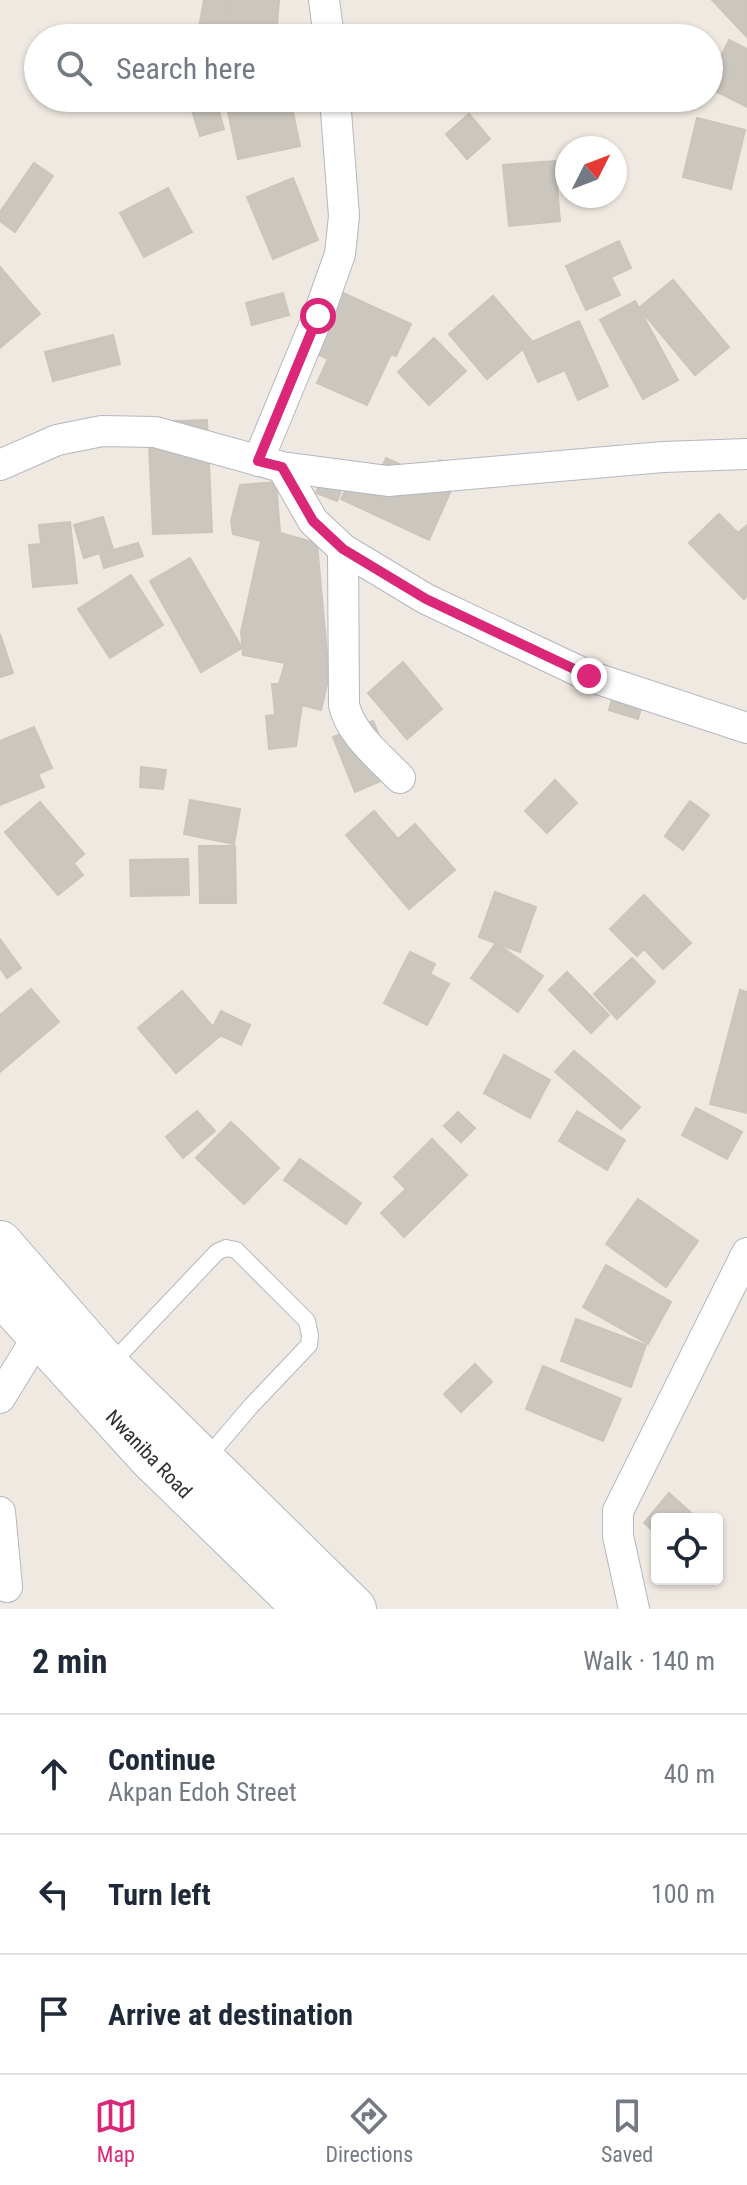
<!DOCTYPE html>
<html lang="en">
<head>
<meta charset="utf-8">
<style>
	body { margin:0; font-family:"Roboto Condensed",sans-serif; background:#f2f2f3; color:#1f2937 }
	.controls { position:absolute; right:24px; bottom:24px; display:grid; overflow:hidden; border-radius:8px; box-shadow:0 2px 6px #0004 }
	.controls button { width:72px; height:72px; display:grid; place-items:center; padding:0; border:0; border-bottom:2px solid #e0e1e3; background:#fff; color:#1f2937; font:40px sans-serif }
	.compass { position:absolute; left:555px; top:136px; width:72px; height:72px; border-radius:50%; background:#fff; box-shadow:0 2px 6px #0004; rotate:48deg }
	.stop { position:absolute; width:24px; height:24px; margin:-18px; border:6px solid #db2777; border-radius:50%; background:#fff }
	.stop.end { background:#db2777; border-color:#fff; box-shadow:0 2px 8px #0008 }
	.list { margin:0; padding:0; list-style:none }
	h2 { display:flex; justify-content:space-between; align-items:center; height:104px; margin:0; padding:0 32px; font-size:34px }
	h2 small { font-size:26px; font-weight:400; color:#747a83 }
	.list li { display:grid; grid-template-columns:52px 1fr auto; gap:24px; align-items:center; box-sizing:border-box; height:120px; padding:0 32px; border-top:2px solid #e0e1e3 }
	.list b { display:block; font-size:30px; white-space:nowrap }
	.list p { margin:0; font-size:26px; white-space:nowrap; color:#747a83 }
	.list em { font-size:26px; font-style:normal; color:#747a83 }
	.icon { flex:none; width:44px; height:44px; fill:none; stroke:currentColor; stroke-width:2; stroke-linecap:round; stroke-linejoin:round }
	.map { position:relative; flex:none; width:747px; height:1609px; overflow:hidden }
	.search { position:absolute; background:#fff; box-shadow:0 2px 6px #0004; left:24px; right:24px; top:24px; height:88px; display:flex; align-items:center; gap:20px; box-sizing:border-box; padding:0 28px; border-radius:44px; color:#747a83; font-size:30px }
	.sheet { height:464px; background:#fff }
	nav { display:flex; justify-content:space-around; align-items:center; box-sizing:border-box; height:112px; border-top:2px solid #e0e1e3; background:#fff; font-size:22px; color:#747a83 }
	nav a { display:grid; justify-items:center; gap:4px }
	nav .on { color:#db2777 }
	.map>svg:first-child { display:block }
	.building { fill:#cbc7bf; stroke:#cbc5ba; stroke-width:2 }
	.lines { fill:none; stroke-linecap:round; stroke-linejoin:round }
	.lane-casing { stroke:#b4b7c1; stroke-width:18 }
	.street-casing { stroke:#b4b7c1; stroke-width:32 }
	.secondary-casing { stroke:#b4b7c1; stroke-width:46 }
	.lane { stroke:#fff; stroke-width:16 }
	.street { stroke:#fff; stroke-width:30 }
	.secondary { stroke:#fff; stroke-width:44 }
	.route { stroke:#db2777; stroke-width:10 }
	.labels { text-anchor:middle; stroke-width:7; stroke-linejoin:round; paint-order:stroke }
	.street-label { font-size:20px; fill:#2e2e2e; stroke:#fff }
</style>
</head>
<body>
<div class="map">
<svg width="747" height="1609" viewBox="0 0 747 1609">
	<rect width="100%" height="100%" fill="#efe9e1"/>
	<!-- building -->
	<path class="building" d="M204 0H226L220 38H197Z
		M227 0H279L276 38H223Z
		M712 0H747V37Z
		M729 40 747 49V107L709 88V81Z
		M188 98H215L224 129 200 136Z
		M225 98H290L300 146 238 159Z
		M469 114 490 139 467 159 446 134Z
		M697 118 745 130 731 189 683 177Z
		M555 161 560 221 509 226 503 165Z
		M34 163 53 176 15 232 0 221V212Z
		M293 178 318 240 273 259 247 197Z
		M168 188 192 232 144 257 120 213Z
		M619 241 631 268 611 277 620 295 586 310 566 266Z
		M0 267 40 314 0 348Z
		M673 280 729 347 695 375 639 308Z
		M334 289 411 324 396 356 391 354 367 405 317 383 328 359 307 349Z
		M283 293 289 315 252 325 246 303Z
		M493 296 532 341 530 343 579 321 608 386 578 400 565 370 538 382 523 349 487 379 449 334Z
		M635 301 678 380 643 399 600 320Z
		M113 335 120 364 53 381 45 352Z
		M434 338 466 371 429 405 398 372Z
		M207 420 212 532 153 534 148 422Z
		M386 458 432 479 440 460 460 470 429 540 341 499 349 483 370 493Z
		M323 474 344 483 337 501 316 493Z
		M276 482 280 533 317 543 329 676 321 710 302 705 296 746 269 749 266 716 275 715 272 684H279L285 663 243 655 241 632 261 541 233 534 231 521 240 485Z
		M719 514 738 533 747 525V596L744 599 689 543Z
		M103 517 113 549 84 558 74 525Z
		M70 522 77 583 33 587 29 545 41 544 39 525Z
		M138 543 143 556 104 568 100 554Z
		M190 558 242 648 201 672 150 581Z
		M131 575 163 625 110 658 78 609Z
		M0 634 13 673 0 677Z
		M403 662 442 709 407 739 368 693Z
		M618 676 648 685 638 719 609 710Z
		M373 721 395 775 355 792 333 737Z
		M34 727 52 768 38 774 44 787 0 805V741Z
		M141 767 166 770 163 789 140 787Z
		M555 780 577 803 547 833 525 811Z
		M190 800 240 809 234 844 184 834Z
		M690 801 709 815 683 850 665 836Z
		M40 802 84 854 74 863 83 875 58 895 5 832Z
		M374 811 398 839 415 824 455 870 409 909 346 835Z
		M199 846H235L236 903H200Z
		M188 859 189 895 131 896 130 860Z
		M495 892 536 907 520 952 479 937Z
		M644 895 691 943 663 969 644 949 637 956 610 929Z
		M0 939 21 968 7 978 0 968Z
		M496 943 543 976 518 1012 471 978Z
		M410 952 435 964 430 974 449 984 427 1025 384 1003Z
		M632 958 655 982 617 1019 594 994Z
		M567 972 609 1015 591 1033 549 990Z
		M31 989 59 1022 0 1072V1015Z
		M740 990 747 992V1113L710 1104Z
		M182 991 213 1027 221 1011 250 1025 241 1045 218 1034 220 1036 176 1073 138 1028Z
		M574 1051 640 1107 621 1129 555 1072Z
		M504 1055 550 1080 530 1118 484 1093Z
		M696 1108 742 1132 727 1159 682 1135Z
		M197 1111 215 1131 183 1158 166 1137Z
		M577 1111 625 1140 607 1170 559 1141Z
		M458 1112 475 1128 461 1142 444 1126Z
		M231 1122 279 1168 244 1204 196 1158Z
		M432 1139 467 1175 404 1237 381 1213 406 1189 394 1177Z
		M300 1159 361 1203 346 1224 284 1180Z
		M638 1199 698 1241 666 1287 606 1244Z
		M606 1265 671 1302 648 1344 583 1307Z
		M576 1319 646 1345 631 1387 561 1361Z
		M475 1364 492 1382 461 1412 444 1394Z
		M543 1366 621 1399 603 1441 526 1409Z
		M669 1493 698 1519H657V1534L644 1523Z"/>
	<g class="lines">
		<defs>
			<path id="lane" d="M109 1366 217 1252 226 1248 236 1250 307 1321 310 1336 309 1345 251 1406 205 1460"/>
			<path id="street" d="M324 0 329 38
				M258 461 318 316 340 254 344 216 335 98
				M0 465 57 440 102 431 155 432 282 467 388 481 663 457 747 454
				M282 467 313 521 343 549 426 599 589 676 747 728
				M343 549 344 705C351 735 380 757 400 778
				M0 1398 38 1336
				M0 1512 7 1587
				M634 1609 618 1536V1511L747 1253"/>
			<path id="secondary" d="M0 1243 108 1367 354 1609
				M0 1292 150 1457 306 1609"/>
		</defs>
		<!-- lane casing -->
		<use href="#lane" class="lane-casing"/>
		<!-- street casing -->
		<use href="#street" class="street-casing"/>
		<!-- secondary casing -->
		<use href="#secondary" class="secondary-casing"/>
		<!-- lane -->
		<use href="#lane" class="lane"/>
		<!-- street -->
		<use href="#street" class="street"/>
		<!-- secondary -->
		<use href="#secondary" class="secondary"/>
	</g>
	<g class="lines">
		<!-- route -->
		<path class="route" d="M318 316 258 461 282 467 313 521 343 549 426 599 589 676"/>
	</g>
	<g class="labels">
		<!-- street labels -->
		<g class="street-label">
			<text transform="translate(149 1454) rotate(46)" y="7">Nwaniba Road</text>
		</g>
	</g>
</svg>
<div class="controls">
<button><svg class="icon" aria-label="locate" viewBox="0 0 24 24"><circle cx="12" cy="12" r="6"/><path d="M12 2v4M12 18v4M2 12h4M18 12h4"/></svg></button>
</div>
<svg class="compass" viewBox="-18 -18 36 36"><path d="M0-13l5 13h-10z" fill="#e53935"/><path d="M0 13l5-13h-10z" fill="#747a83"/></svg>
<div class="stop" style="left:318px;top:316px"></div>
<div class="stop end" style="left:589px;top:676px"></div>
<div class="search"><svg class="icon" aria-label="search" viewBox="0 0 24 24"><circle cx="10" cy="10" r="6"/><path d="M15 15l6 6"/></svg>Search here</div>
</div>
<section class="sheet">
<h2>2 min<small>Walk · 140 m</small></h2>
<ul class="list">
<li><svg class="icon" aria-label="ahead" viewBox="0 0 24 24"><path d="M12 20V5M6 11l6-6 6 6"/></svg><div><b>Continue</b><p>Akpan Edoh Street</p></div><em>40 m</em></li>
<li><svg class="icon" aria-label="left" viewBox="0 0 24 24"><path d="M17 20v-9H6M10 6l-5 5 5 5"/></svg><div><b>Turn left</b></div><em>100 m</em></li>
<li><svg class="icon" aria-label="arrive" viewBox="0 0 24 24"><path d="M6 21V4h12l-3 4 3 4H6"/></svg><div><b>Arrive at destination</b></div></li>
</ul>
</section>
<nav>
<a class="on"><svg class="icon" aria-label="map" viewBox="0 0 24 24"><path d="M3 6l6-2 6 2 6-2v14l-6 2-6-2-6 2zM9 4v14M15 6v14"/></svg>Map</a>
<a><svg class="icon" aria-label="directions" viewBox="0 0 24 24"><path d="M12 3l9 9-9 9-9-9zM9 14v-3h6M13 9l2 2-2 2"/></svg>Directions</a>
<a><svg class="icon" aria-label="saved" viewBox="0 0 24 24"><path d="M7 4h10v16l-5-4-5 4z"/></svg>Saved</a>
</nav>
</body>
</html>
